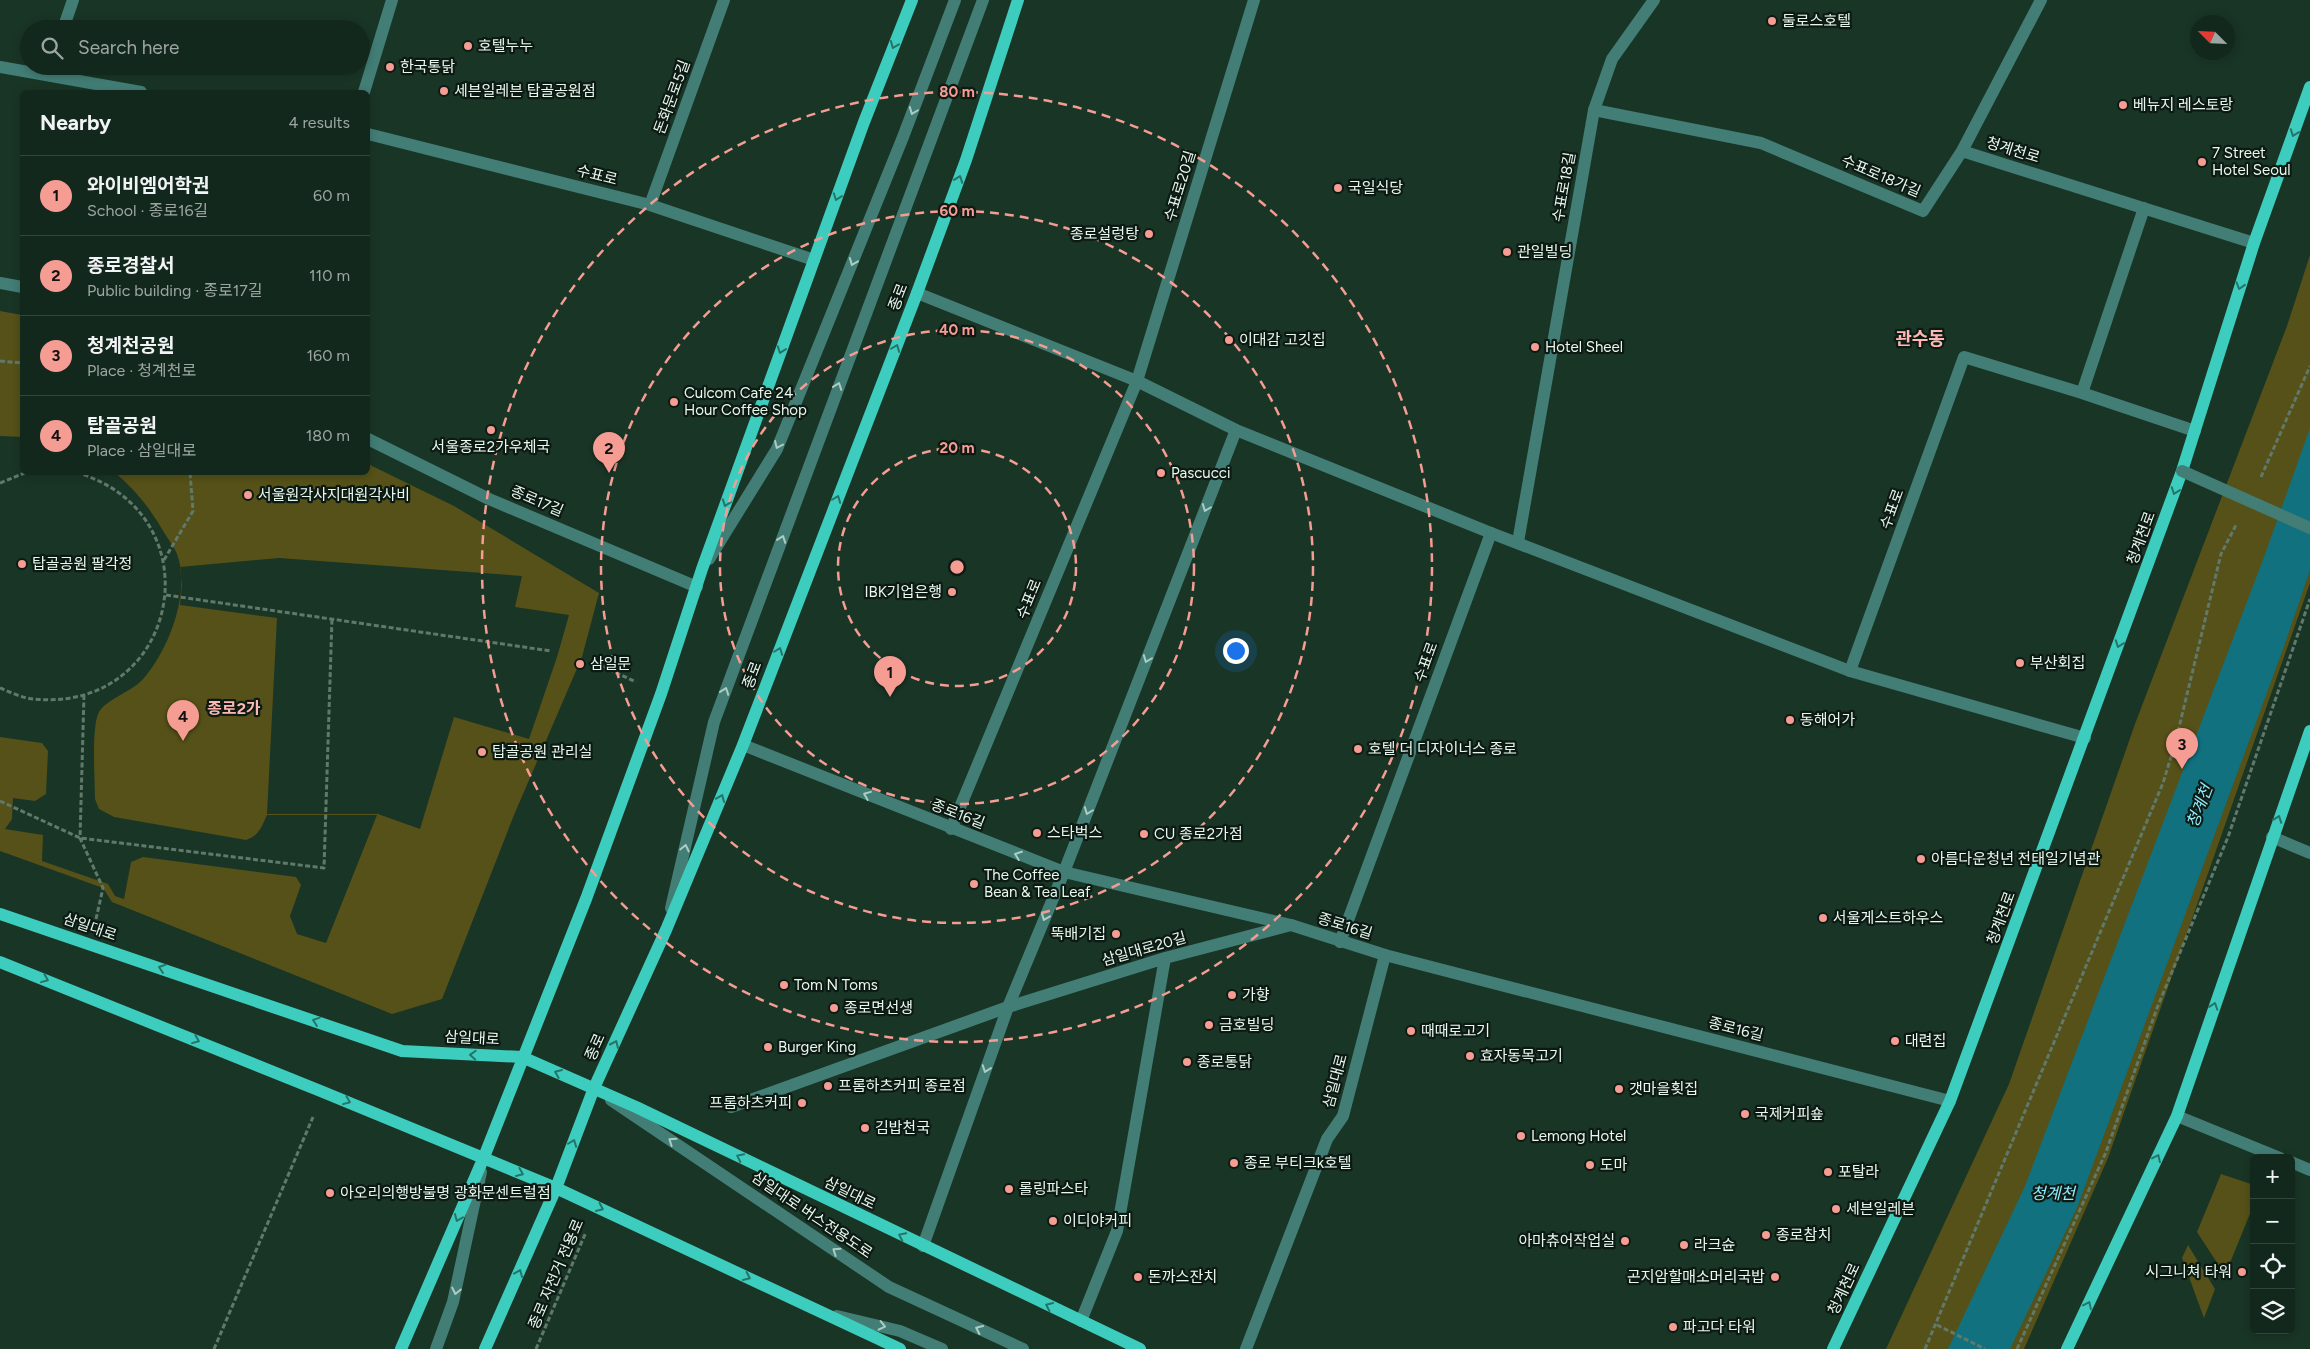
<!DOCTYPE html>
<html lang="en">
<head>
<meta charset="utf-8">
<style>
	body { margin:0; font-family:Figtree,"Noto Sans KR",sans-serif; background:#203429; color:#f1f3f6 }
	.controls { position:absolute; right:15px; bottom:15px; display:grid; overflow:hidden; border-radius:8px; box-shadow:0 2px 8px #0003 }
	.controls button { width:45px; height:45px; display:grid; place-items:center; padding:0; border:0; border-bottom:1px solid #32443b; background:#13281c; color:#f1f3f6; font:25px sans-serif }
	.compass { position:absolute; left:2190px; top:15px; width:45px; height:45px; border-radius:50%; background:#13281c; box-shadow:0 2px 8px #0003; rotate:294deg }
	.you { position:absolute; left:1235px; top:650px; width:18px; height:18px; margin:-12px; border:4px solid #fff; border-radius:50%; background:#1a73e8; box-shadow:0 0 0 8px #1a73e833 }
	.badge { display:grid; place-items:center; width:32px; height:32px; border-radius:50%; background:#f59c93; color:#111; font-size:16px; font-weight:700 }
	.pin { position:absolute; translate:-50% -41px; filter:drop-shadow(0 1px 2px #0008) }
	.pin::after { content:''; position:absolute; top:26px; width:18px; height:15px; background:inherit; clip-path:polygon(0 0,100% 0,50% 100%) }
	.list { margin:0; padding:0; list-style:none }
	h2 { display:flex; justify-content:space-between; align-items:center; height:65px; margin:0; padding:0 20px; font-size:21px }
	h2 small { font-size:16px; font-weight:400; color:#9da6a3 }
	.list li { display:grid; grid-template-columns:32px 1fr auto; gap:15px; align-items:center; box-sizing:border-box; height:80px; padding:0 20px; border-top:1px solid #32443b }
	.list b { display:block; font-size:19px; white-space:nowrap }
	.list p { margin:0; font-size:16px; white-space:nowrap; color:#9da6a3 }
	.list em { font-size:16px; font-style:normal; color:#9da6a3 }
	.icon { flex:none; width:28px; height:28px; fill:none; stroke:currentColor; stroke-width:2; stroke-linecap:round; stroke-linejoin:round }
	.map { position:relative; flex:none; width:2310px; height:1349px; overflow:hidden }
	.search { position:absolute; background:#13281c; box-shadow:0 2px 8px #0003; left:20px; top:20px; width:350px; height:55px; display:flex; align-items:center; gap:12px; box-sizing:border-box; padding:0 18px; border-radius:28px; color:#9da6a3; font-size:19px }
	.panel { position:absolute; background:#13281c; box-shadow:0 2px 8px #0003; left:20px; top:90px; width:350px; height:385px; border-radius:8px }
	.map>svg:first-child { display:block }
	.green { fill:#555118; fill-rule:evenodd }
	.water { fill:#12717f }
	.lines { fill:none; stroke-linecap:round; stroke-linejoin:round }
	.path { stroke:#60796b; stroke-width:3; stroke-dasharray:5 2.5; stroke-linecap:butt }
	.service { stroke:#427e76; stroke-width:12 }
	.minor { stroke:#427e76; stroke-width:12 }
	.tertiary { stroke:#427e76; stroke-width:12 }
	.primary { stroke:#3dcdbe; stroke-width:12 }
	.pedestrian-bridge { stroke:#427e76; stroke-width:12 }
	.oneway { stroke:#257468 }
	.oneway2 { stroke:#adcdc3 }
	.ring { fill:none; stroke:#f59c93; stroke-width:2.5; stroke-dasharray:9 6 }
	.poi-dot { fill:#f59c93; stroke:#0d1a13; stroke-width:2 }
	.labels { text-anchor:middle; stroke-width:4.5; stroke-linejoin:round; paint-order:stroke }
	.poi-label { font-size:15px; fill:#e7f8ed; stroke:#0d1a13; text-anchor:start }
	.street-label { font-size:15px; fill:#e7f8ed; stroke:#0d1a13 }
	.neighbourhood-label { font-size:16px; font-weight:bold; fill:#fdb9b1; stroke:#0d1a13 }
	.water-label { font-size:16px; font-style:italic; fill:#92edfe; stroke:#0d1a13 }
	.quarter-label { font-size:18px; font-weight:bold; fill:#fdb9b1; stroke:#0d1a13 }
	.centre { fill:#f59c93; stroke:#0d1a13; stroke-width:2.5 }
	.ring-label { font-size:15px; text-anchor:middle; font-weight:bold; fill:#f59c93; stroke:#0d1a13; stroke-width:4.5; stroke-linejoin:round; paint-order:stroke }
</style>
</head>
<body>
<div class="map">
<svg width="2310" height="1349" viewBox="0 0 2310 1349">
	<rect width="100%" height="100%" fill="#193526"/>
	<!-- green -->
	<path class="green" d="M2310 255V583L2108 1158 2024 1349H1886L2009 1084 2135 724 2287 326Z
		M0 311 22 315V437L0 436Z
		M368 464 454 506 599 593 582 657 514 815 442 999 392 1014 112 902 103 888 0 851V737L42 743 48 751 46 794 35 801 13 798 12 819 5 829 43 835 42 861 108 884 115 896 124 899 131 862 143 857 296 877 301 885 290 916 297 934 326 943 377 815H267C262 826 259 836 246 840L114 817 99 809 95 799C95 781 91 726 99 712 108 698 132 692 144 678 169 649 191 592 177 554 174 547 169 540 165 534 151 510 137 491 115 473L368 472ZM279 558 522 576 515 607 569 615 557 657 529 739 454 717 420 829 378 814H267L277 618 180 605 182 584 180 567Z
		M2221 1174 2254 1185V1204L2225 1275 2197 1232Z
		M2188 1245 2215 1289 2204 1318 2182 1258Z"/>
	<!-- water -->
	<path class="water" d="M2310 428V570L2283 649 2077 1208 2010 1349H1948L2025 1186 2264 557Z"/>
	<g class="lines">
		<!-- path -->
		<path class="path" d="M0 361 22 363
			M2261 477 2310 366
			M0 483 27 472
			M164 560 193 511 190 472
			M166 595 551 651
			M602 666 636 682
			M0 688C10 692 22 698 33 699 180 714 219 513 75 472
			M84 695 80 838 103 888 96 919
			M0 801 80 838 324 868 332 618
			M1937 1325 1985 1349
			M214 1349 313 1117
			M536 1349 586 1232
			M1925 1349 2163 783 2175 744 2221 554 2236 525
			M2017 1349 2106 1152 2157 1008 2228 837 2310 599"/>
		<!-- service -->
		<path class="service" d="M1594 110 1761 143 1923 211 1962 151 2041 0
			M1962 151 2254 243
			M2082 393 2144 208
			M709 559 777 449 903 137 955 0
			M1850 671 1964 357 2082 393 2195 431
			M951 829 1137 381
			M671 908 714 722 983 0
			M611 1100 889 1287 1023 1349
			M731 1107 1008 1007 1165 958 1291 925
			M837 1316 900 1331 942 1349
			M1081 1321 1117 1231 1165 958
			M436 1349 453 1302 481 1172
			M1246 1349 1327 1139 1343 1116 1385 955"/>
		<!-- minor -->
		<path class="minor" d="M63 29 73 0
			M0 67 141 92
			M364 92 392 0
			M368 134 650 205 814 260
			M650 205 724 0
			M0 283 22 287
			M1137 381 1254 0
			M368 439 489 499 697 587
			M1518 542 1594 110 1612 59 1654 0
			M743 745 1064 872 1291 925 1385 955 1950 1101
			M1340 942 1491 533
			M2177 1116 2280 1158
			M2291 1162 2310 1170
			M923 1246 1008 1007 1064 872 1236 430"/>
		<!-- tertiary -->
		<path class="tertiary" d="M917 293 1137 381 1236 430 1491 533 1850 671 2085 738
			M2272 837 2310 853"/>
		<!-- primary -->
		<path class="primary" d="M0 914 402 1051 522 1057 636 1107 1140 1349
			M0 962 323 1092 556 1188 900 1349
			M401 1349 484 1157 586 899 661 694 702 569 864 122 912 0
			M485 1349 556 1188 594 1088 666 930 743 745 917 293 966 160 1018 0
			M1833 1349 1950 1101 2182 471 2254 243 2310 87
			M2067 1349 2177 1116 2310 731"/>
		<!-- pedestrian-bridge -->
		<path class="pedestrian-bridge" d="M2182 471 2310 528"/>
	</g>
	<!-- one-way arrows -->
	<defs><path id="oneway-chevron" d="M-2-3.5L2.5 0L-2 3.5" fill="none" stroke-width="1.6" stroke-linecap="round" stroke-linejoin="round" transform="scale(1.25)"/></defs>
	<g class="oneway">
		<use href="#oneway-chevron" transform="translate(894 45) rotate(112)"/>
		<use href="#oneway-chevron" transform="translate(2294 133) rotate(110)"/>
		<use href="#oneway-chevron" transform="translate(959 179) rotate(-70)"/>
		<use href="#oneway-chevron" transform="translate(837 197) rotate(110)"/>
		<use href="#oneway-chevron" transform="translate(2240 286) rotate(107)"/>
		<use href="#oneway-chevron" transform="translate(896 348) rotate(-69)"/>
		<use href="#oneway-chevron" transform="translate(781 350) rotate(110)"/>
		<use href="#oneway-chevron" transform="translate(2175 491) rotate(110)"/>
		<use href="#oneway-chevron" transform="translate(837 499) rotate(-69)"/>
		<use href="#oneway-chevron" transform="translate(726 503) rotate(110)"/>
		<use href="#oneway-chevron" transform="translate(2119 644) rotate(110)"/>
		<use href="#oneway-chevron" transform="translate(779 651) rotate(-69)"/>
		<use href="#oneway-chevron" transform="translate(721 798) rotate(-68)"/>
		<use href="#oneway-chevron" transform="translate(2278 819) rotate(-70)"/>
		<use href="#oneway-chevron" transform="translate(162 968) rotate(-161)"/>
		<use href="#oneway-chevron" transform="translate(45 979) rotate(22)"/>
		<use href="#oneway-chevron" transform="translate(2214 1006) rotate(-71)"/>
		<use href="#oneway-chevron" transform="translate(316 1021) rotate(-161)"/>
		<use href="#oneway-chevron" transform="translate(196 1040) rotate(22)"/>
		<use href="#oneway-chevron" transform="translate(615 1044) rotate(-66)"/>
		<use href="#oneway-chevron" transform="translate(473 1055) rotate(-177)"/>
		<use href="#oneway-chevron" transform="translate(558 1073) rotate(-157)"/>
		<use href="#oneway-chevron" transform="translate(347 1101) rotate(22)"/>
		<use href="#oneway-chevron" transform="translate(573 1143) rotate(-69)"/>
		<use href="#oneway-chevron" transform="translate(740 1157) rotate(-154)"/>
		<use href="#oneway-chevron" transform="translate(2157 1158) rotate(-65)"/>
		<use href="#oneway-chevron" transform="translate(520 1173) rotate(23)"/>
		<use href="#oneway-chevron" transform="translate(600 1208) rotate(25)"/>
		<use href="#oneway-chevron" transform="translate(458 1218) rotate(113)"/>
		<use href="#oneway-chevron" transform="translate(902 1236) rotate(-154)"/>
		<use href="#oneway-chevron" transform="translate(519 1273) rotate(-67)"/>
		<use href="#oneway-chevron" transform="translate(747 1277) rotate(25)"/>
		<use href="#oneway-chevron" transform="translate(2088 1305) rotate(-65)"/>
		<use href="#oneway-chevron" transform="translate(1049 1306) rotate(-155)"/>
	</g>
	<g class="oneway2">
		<use href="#oneway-chevron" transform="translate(913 111) rotate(111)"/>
		<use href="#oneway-chevron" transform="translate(853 262) rotate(112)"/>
		<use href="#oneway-chevron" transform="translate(838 386) rotate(-70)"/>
		<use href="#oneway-chevron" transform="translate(778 445) rotate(115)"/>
		<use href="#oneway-chevron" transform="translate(1206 508) rotate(111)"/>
		<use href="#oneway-chevron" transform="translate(782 539) rotate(-70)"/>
		<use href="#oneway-chevron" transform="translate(1147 659) rotate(111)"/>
		<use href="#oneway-chevron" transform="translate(725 691) rotate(-70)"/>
		<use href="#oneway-chevron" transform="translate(867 795) rotate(-158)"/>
		<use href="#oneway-chevron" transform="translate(1088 811) rotate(111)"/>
		<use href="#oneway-chevron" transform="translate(685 848) rotate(-77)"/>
		<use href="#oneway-chevron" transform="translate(1018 855) rotate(-159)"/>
		<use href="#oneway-chevron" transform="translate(1045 917) rotate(112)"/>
		<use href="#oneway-chevron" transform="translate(986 1069) rotate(110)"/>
		<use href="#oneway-chevron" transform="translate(672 1141) rotate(-146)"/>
		<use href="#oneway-chevron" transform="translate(836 1251) rotate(-146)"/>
		<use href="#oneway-chevron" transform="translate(456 1291) rotate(102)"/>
		<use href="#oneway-chevron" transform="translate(882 1326) rotate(13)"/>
		<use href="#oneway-chevron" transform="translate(979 1329) rotate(-155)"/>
	</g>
	<!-- distance rings -->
	<g class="ring">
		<circle cx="957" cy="567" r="119"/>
		<circle cx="957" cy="567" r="237"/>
		<circle cx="957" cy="567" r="356"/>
		<circle cx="957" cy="567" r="475"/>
	</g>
	<!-- markers -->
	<g class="poi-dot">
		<circle cx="1772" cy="21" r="5"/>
		<circle cx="468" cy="46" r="5"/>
		<circle cx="390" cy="67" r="5"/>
		<circle cx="444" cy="91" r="5"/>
		<circle cx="2123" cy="105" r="5"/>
		<circle cx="2202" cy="162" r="5"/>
		<circle cx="1338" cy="188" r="5"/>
		<circle cx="1149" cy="234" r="5"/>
		<circle cx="1507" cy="252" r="5"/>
		<circle cx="1229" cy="340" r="5"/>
		<circle cx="1535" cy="347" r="5"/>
		<circle cx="674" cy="402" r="5"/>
		<circle cx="491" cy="430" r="5"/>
		<circle cx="1161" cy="473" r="5"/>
		<circle cx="248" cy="495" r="5"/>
		<circle cx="22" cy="564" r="5"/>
		<circle cx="952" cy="592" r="5"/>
		<circle cx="2020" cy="663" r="5"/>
		<circle cx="580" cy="664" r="5"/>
		<circle cx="1790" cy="720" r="5"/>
		<circle cx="1358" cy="749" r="5"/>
		<circle cx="482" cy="752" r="5"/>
		<circle cx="1037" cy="833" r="5"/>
		<circle cx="1144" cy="834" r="5"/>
		<circle cx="1921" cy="859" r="5"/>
		<circle cx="974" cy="884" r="5"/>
		<circle cx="1823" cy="918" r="5"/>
		<circle cx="1116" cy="934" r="5"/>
		<circle cx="784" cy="985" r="5"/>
		<circle cx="1232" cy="995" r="5"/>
		<circle cx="834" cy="1008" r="5"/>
		<circle cx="1209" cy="1025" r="5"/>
		<circle cx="1411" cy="1031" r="5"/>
		<circle cx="1895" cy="1041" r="5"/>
		<circle cx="768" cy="1047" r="5"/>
		<circle cx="1470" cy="1056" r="5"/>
		<circle cx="1187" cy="1062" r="5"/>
		<circle cx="828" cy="1086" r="5"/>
		<circle cx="1619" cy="1089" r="5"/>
		<circle cx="802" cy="1103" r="5"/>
		<circle cx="1745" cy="1114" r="5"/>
		<circle cx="865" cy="1128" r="5"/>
		<circle cx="1521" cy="1136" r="5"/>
		<circle cx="1234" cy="1163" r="5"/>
		<circle cx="1590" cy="1165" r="5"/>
		<circle cx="1828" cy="1172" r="5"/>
		<circle cx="1009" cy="1189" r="5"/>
		<circle cx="330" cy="1193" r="5"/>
		<circle cx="1836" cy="1209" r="5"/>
		<circle cx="1053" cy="1221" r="5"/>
		<circle cx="1766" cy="1235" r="5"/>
		<circle cx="1625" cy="1241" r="5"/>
		<circle cx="1684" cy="1245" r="5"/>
		<circle cx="2242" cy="1272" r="5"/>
		<circle cx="1138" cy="1277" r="5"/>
		<circle cx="1775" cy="1277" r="5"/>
		<circle cx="1673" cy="1327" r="5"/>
	</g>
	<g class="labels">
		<!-- poi labels -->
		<g class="poi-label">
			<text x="1782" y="26">둘로스호텔</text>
			<text x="478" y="51">호텔누누</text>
			<text x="400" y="72">한국통닭</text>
			<text x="454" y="96">세븐일레븐 탑골공원점</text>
			<text x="2133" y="110">베뉴지 레스토랑</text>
			<text x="2212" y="158">7 Street<tspan x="2212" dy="17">Hotel Seoul</tspan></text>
			<text x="1348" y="193">국일식당</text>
			<text x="1139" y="239" text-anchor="end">종로설렁탕</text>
			<text x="1517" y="257">관일빌딩</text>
			<text x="1239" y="345">이대감 고깃집</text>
			<text x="1545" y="352">Hotel Sheel</text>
			<text x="684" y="398">Culcom Cafe 24<tspan x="684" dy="17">Hour Coffee Shop</tspan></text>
			<text x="491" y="452" text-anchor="middle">서울종로2가우체국</text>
			<text x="1171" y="478">Pascucci</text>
			<text x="258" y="500">서울원각사지대원각사비</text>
			<text x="32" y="569">탑골공원 팔각정</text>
			<text x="942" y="597" text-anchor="end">IBK기업은행</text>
			<text x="2030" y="668">부산회집</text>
			<text x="590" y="669">삼일문</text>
			<text x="1800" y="725">동해어가</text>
			<text x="1368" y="754">호텔 더 디자이너스 종로</text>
			<text x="492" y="757">탑골공원 관리실</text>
			<text x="1047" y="838">스타벅스</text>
			<text x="1154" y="839">CU 종로2가점</text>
			<text x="1931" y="864">아름다운청년 전태일기념관</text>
			<text x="984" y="880">The Coffee<tspan x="984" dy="17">Bean &amp; Tea Leaf</tspan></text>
			<text x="1833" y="923">서울게스트하우스</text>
			<text x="1106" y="939" text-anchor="end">뚝배기집</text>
			<text x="794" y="990">Tom N Toms</text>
			<text x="1242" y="1000">가향</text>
			<text x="844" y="1013">종로면선생</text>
			<text x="1219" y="1030">금호빌딩</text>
			<text x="1421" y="1036">때때로고기</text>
			<text x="1905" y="1046">대련집</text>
			<text x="778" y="1052">Burger King</text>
			<text x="1480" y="1061">효자동목고기</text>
			<text x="1197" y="1067">종로통닭</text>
			<text x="838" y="1091">프롬하츠커피 종로점</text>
			<text x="1629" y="1094">갯마을횟집</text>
			<text x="792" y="1108" text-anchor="end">프롬하츠커피</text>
			<text x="1755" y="1119">국제커피숖</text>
			<text x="875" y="1133">김밥천국</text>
			<text x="1531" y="1141">Lemong Hotel</text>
			<text x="1244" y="1168">종로 부티크k호텔</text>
			<text x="1600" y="1170">도마</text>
			<text x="1838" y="1177">포탈라</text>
			<text x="1019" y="1194">롤링파스타</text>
			<text x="340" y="1198">아오리의행방불명 광화문센트럴점</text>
			<text x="1846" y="1214">세븐일레븐</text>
			<text x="1063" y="1226">이디야커피</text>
			<text x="1776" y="1240">종로참치</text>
			<text x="1615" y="1246" text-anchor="end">아마츄어작업실</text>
			<text x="1694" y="1250">라크슌</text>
			<text x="2232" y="1277" text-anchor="end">시그니쳐 타워</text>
			<text x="1148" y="1282">돈까스잔치</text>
			<text x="1765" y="1282" text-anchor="end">곤지암할매소머리국밥</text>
			<text x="1683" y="1332">파고다 타워</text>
		</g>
		<!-- street labels -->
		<g class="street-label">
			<text transform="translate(672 97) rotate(-70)" y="5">돈화문로5길</text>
			<text transform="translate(2013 150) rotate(17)" y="5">청계천로</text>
			<text transform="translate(597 175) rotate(14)" y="5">수표로</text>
			<text transform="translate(1881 176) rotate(23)" y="5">수표로18가길</text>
			<text transform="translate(1180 186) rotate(-73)" y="5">수표로20길</text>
			<text transform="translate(1564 187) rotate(-80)" y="5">수표로18길</text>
			<text transform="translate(898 297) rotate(-69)" y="5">종로</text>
			<text transform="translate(537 501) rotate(23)" y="5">종로17길</text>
			<text transform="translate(1892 509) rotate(-70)" y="5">수표로</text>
			<text transform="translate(2141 538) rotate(-70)" y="5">청계천로</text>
			<text transform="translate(1029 599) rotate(-68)" y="5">수표로</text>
			<text transform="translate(1426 662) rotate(-70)" y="5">수표로</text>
			<text transform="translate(752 675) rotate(-69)" y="5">종로</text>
			<text transform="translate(958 814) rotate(21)" y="5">종로16길</text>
			<text transform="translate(2001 918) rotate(-70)" y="5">청계천로</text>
			<text transform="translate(1345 926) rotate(17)" y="5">종로16길</text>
			<text transform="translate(90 927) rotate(19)" y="5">삼일대로</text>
			<text transform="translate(1144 949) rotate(-16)" y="5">삼일대로20길</text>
			<text transform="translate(1736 1029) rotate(14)" y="5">종로16길</text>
			<text transform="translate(472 1038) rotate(3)" y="5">삼일대로</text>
			<text transform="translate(595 1047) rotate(-66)" y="5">종로</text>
			<text transform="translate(1335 1081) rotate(-75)" y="5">삼일대로</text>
			<text transform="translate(850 1193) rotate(26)" y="5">삼일대로</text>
			<text transform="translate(812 1215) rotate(34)" y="5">삼일대로 버스전용도로</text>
			<text transform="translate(556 1274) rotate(-67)" y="5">종로 자전거 전용로</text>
			<text transform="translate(1844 1289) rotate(-65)" y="5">청계천로</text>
		</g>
		<!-- neighbourhood labels -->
		<g class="neighbourhood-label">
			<text x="234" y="714">종로2가</text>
		</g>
		<!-- water labels -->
		<g class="water-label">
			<text transform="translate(2199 806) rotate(-69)" y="6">청계천</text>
			<text x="2053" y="1199">청계천</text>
		</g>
		<!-- quarter labels -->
		<g class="quarter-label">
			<text x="1920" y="345">관수동</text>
		</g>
	</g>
	<circle cx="957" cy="567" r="8" class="centre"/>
	<g class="ring-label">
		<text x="957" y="97">80 m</text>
		<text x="957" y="216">60 m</text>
		<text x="957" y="335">40 m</text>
		<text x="957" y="453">20 m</text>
	</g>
</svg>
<div class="controls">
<button>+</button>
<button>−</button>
<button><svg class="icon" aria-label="locate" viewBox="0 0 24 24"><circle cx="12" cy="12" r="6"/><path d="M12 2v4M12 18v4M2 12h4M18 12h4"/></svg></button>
<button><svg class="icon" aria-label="layers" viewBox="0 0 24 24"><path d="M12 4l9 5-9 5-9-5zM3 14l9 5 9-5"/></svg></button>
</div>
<svg class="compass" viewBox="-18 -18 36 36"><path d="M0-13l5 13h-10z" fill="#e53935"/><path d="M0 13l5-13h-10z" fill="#9da6a3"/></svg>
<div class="you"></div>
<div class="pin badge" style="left:890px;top:697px">1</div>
<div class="pin badge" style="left:609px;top:473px">2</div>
<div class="pin badge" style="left:2182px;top:769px">3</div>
<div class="pin badge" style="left:183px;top:741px">4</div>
<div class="search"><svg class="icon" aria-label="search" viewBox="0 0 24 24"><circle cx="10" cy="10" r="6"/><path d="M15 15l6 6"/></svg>Search here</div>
<section class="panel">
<h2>Nearby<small>4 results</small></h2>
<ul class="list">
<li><span class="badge">1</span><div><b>와이비엠어학권</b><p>School · 종로16길</p></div><em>60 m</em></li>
<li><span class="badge">2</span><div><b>종로경찰서</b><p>Public building · 종로17길</p></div><em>110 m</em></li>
<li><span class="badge">3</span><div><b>청계천공원</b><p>Place · 청계천로</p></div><em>160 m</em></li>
<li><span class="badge">4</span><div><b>탑골공원</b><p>Place · 삼일대로</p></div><em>180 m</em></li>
</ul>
</section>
</div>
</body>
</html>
